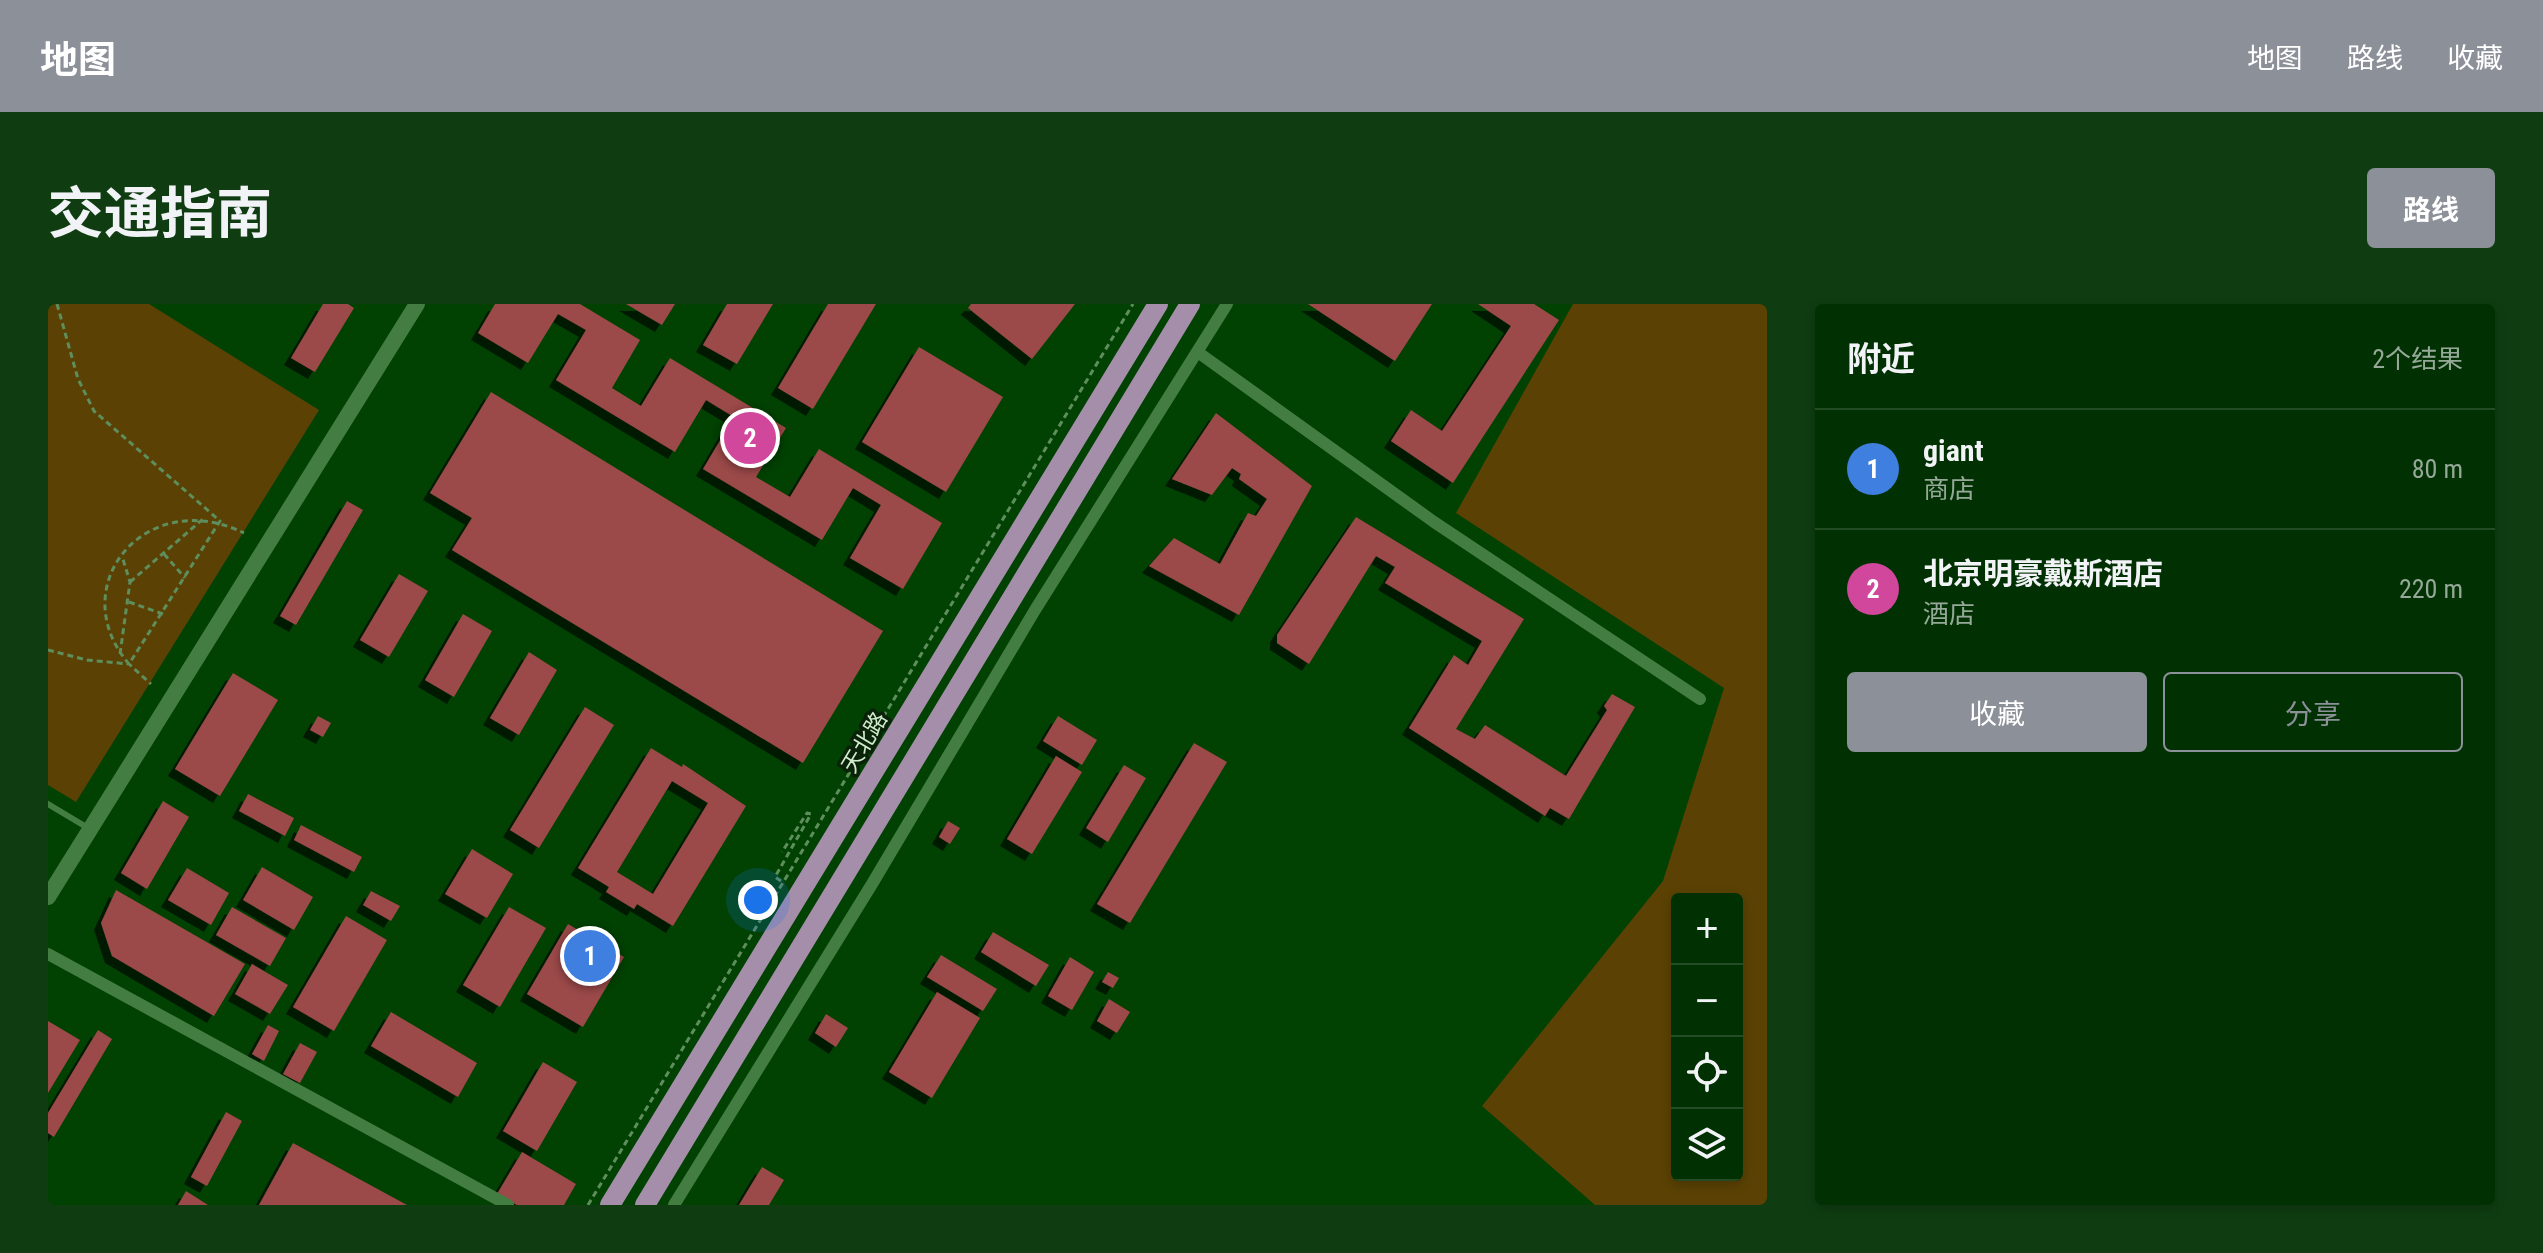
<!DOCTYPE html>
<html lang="zh">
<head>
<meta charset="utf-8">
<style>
	body { margin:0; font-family:"Roboto Condensed","Noto Sans SC",sans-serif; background:#0f3d11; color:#f1f3f6 }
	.controls { position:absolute; right:24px; bottom:24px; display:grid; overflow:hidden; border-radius:8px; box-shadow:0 4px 12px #0003 }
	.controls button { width:72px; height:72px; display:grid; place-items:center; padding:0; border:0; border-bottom:2px solid #234c24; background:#013102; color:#f1f3f6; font:40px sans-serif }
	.you { position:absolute; left:710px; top:596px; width:28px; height:28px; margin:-20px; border:6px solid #fff; border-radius:50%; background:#1a73e8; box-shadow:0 0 0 12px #1a73e833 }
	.badge { display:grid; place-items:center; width:52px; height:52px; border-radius:50%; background:#8c9099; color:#fff; font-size:26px; font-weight:700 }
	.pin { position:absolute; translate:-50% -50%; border:4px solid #fff; box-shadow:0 2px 8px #0006 }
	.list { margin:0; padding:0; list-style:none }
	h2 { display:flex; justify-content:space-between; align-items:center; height:104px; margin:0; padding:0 32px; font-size:34px }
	h2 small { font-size:26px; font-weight:400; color:#96a999 }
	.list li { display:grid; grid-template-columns:52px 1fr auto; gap:24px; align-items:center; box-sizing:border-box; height:120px; padding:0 32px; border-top:2px solid #234c24 }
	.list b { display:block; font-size:30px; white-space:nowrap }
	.list p { margin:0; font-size:26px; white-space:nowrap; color:#96a999 }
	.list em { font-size:26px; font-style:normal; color:#96a999 }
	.actions { display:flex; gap:16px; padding:24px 32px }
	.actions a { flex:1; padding:18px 0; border:2px solid #8c9099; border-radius:8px; text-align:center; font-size:28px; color:#8c9099 }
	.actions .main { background:#8c9099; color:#fff }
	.icon { flex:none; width:44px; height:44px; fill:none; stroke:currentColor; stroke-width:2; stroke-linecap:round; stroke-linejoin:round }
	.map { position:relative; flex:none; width:1719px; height:901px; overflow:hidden; border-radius:8px }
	header { display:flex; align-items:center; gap:48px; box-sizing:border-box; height:112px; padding:0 40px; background:#8c9099; color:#fff }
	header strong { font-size:38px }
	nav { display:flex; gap:44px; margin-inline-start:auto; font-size:28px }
	.intro { display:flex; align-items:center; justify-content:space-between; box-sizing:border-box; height:192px; padding:0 48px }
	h1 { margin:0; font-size:56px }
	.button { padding:20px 36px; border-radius:8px; background:#8c9099; color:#fff; font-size:28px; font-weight:700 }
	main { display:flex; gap:48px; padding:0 48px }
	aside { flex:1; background:#013102; border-radius:8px; box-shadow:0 4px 12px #0003 }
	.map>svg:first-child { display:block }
	.green { fill:#5b4204; fill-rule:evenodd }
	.building { fill:#9b4948; fill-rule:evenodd; filter:url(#shadow) }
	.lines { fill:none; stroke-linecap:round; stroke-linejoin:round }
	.path { stroke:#5d8e5c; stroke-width:3; stroke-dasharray:6 4; stroke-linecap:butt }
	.service { stroke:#447d41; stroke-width:6 }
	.minor { stroke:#447d41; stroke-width:12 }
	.tertiary { stroke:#447d41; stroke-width:16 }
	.primary { stroke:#a58eaa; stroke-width:20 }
	.labels { text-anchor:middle; stroke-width:7; stroke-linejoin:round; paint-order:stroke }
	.street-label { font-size:22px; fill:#cfedcc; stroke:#0a2209 }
</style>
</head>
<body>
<header>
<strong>地图</strong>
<nav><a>地图</a><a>路线</a><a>收藏</a></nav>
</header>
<div class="intro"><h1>交通指南</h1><a class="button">路线</a></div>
<main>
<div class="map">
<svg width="1719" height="901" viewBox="0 0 1719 901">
	<defs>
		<filter id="shadow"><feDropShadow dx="-7" dy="7" stdDeviation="0" flood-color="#0009"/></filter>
	</defs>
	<rect width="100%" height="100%" fill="#014102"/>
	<!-- green -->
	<path class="green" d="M0 0H101L271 106 28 498 0 481Z
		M1525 0H1719V901H1547L1434 802 1615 577 1676 384 1408 209ZM1689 595V871H1629V595Z"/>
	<!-- building -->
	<path class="building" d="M275 0H300L306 4 267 68 243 54Z
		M447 0H532L592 36 564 84 593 102 622 54 738 124 708 173 742 193 771 145 894 219 855 285 802 254 833 201 805 184 774 236 655 165 686 113 658 96 627 148 508 76 538 26 510 10 480 59 430 29Z
		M578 0H627L614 21Z
		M679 0H725L689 60 655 41Z
		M780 0H828L765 105 730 84Z
		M923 0H1027L984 55 920 4Z
		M1260 0H1384L1347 57Z
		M1430 0H1486L1511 16 1405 179 1343 137 1363 106 1394 127 1463 22Z
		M871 43 955 93 898 188 814 138Z
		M443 88 835 327 755 459 404 246 424 214 382 189Z
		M1168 109 1264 182 1191 311 1101 262 1126 234 1172 260 1200 209 1208 212 1219 195 1191 175 1193 170 1184 164 1164 191 1124 175Z
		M299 197 315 206 248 321 232 312Z
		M1308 213 1476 315 1408 425 1427 435 1437 421 1518 472 1559 406 1556 402 1564 390 1587 403 1521 515 1502 504 1497 512 1361 424 1406 351 1420 361 1434 337 1337 279 1347 263 1328 252 1261 360 1229 339V331Z
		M351 270 380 287 341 353 312 336Z
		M415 310 444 327 406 393 377 376Z
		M481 348 509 366 471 431 442 414Z
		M185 369 230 396 172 492 127 465Z
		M537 403 566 421 491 544 462 526Z
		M270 412 283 419 275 433 262 426Z
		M1010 412 1049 436 1034 461 995 437Z
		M1146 439 1179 458 1082 619 1049 600Z
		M603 444 634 463 635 460 698 502 625 622 589 600 586 605 558 588 561 583 530 564ZM624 477 660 499 605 590 569 568Z
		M1008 452 1034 468 984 550 959 535Z
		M1076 461 1098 474 1060 538 1038 524Z
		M200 490 246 514 237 532 191 507Z
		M115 497 141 513 99 585 73 569Z
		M900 517 912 524 902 540 891 533Z
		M253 521 314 553 306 568 246 536Z
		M424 545 465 570 439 614 397 590Z
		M214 563 265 593 246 626 195 596Z
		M139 564 181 589 163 621 120 596Z
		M68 586 197 660 166 712 64 652 53 619Z
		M323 587 352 602 343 617 315 601Z
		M184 603 238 634 222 662 168 631Z
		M461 603 498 624 452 703 415 681Z
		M298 612 339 636 286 727 245 703Z
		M520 620 576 653 535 723 479 690Z
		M945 628 1001 661 988 682 933 648Z
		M893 651 949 685 935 707 879 673Z
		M1022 653 1046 668 1024 706 1000 692Z
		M204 660 240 681 222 710 187 690Z
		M1060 668 1071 674 1065 684 1054 678Z
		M889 688 932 714 884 794 841 768Z
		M1061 695 1082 708 1069 729 1049 717Z
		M343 708 429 759 410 793 323 742Z
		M778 710 800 724 788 743 767 729Z
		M0 717 32 736 0 789Z
		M220 721 231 727 216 757 204 750Z
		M50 726 64 735 6 833 0 829V809Z
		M252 739 269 748 252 779 235 770Z
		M495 758 529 778 489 847 455 827Z
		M178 808 194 817 159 882 143 873Z
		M245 839 359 901H211Z
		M474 848 528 880 516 901H469L449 890Z
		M714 863 736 876 721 901H691Z
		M138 887 160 901H130Z"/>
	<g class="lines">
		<!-- path -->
		<path class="path" d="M9 0 30 75 46 107 172 217 81 360C14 282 98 181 196 229
			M116 250 137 274
			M82 278 155 215
			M81 298 115 310
			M0 346 39 356 81 360 103 380
			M72 350 82 278 74 252
			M733 577 727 573 763 510 759 509 734 548
			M540 901 1085 0"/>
		<!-- service -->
		<path class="service" d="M0 500 40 524"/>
		<!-- minor -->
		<path class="minor" d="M1151 49 1386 218 1652 395
			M0 650 460 901
			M626 901 824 580 987 306 1179 0"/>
		<!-- tertiary -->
		<path class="tertiary" d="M0 593 369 0"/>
		<!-- primary -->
		<path class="primary" d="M562 901 1110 0
			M597 901 1142 0"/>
	</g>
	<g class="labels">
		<!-- street labels -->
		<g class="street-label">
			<text transform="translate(816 438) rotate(-59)" y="8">天北路</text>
		</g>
	</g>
</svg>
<div class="controls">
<button>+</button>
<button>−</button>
<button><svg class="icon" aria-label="locate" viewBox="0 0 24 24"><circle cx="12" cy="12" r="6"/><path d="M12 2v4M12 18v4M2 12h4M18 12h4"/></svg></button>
<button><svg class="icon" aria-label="layers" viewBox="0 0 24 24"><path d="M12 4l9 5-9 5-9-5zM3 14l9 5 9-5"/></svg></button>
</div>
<div class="you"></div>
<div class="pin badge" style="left:542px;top:652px;background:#3f7fe0">1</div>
<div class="pin badge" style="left:702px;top:134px;background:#d1479c">2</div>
</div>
<aside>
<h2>附近<small>2个结果</small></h2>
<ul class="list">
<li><span class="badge" style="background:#3f7fe0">1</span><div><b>giant</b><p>商店</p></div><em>80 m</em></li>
<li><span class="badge" style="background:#d1479c">2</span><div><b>北京明豪戴斯酒店</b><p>酒店</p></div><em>220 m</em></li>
</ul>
<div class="actions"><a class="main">收藏</a><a>分享</a></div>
</aside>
</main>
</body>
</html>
